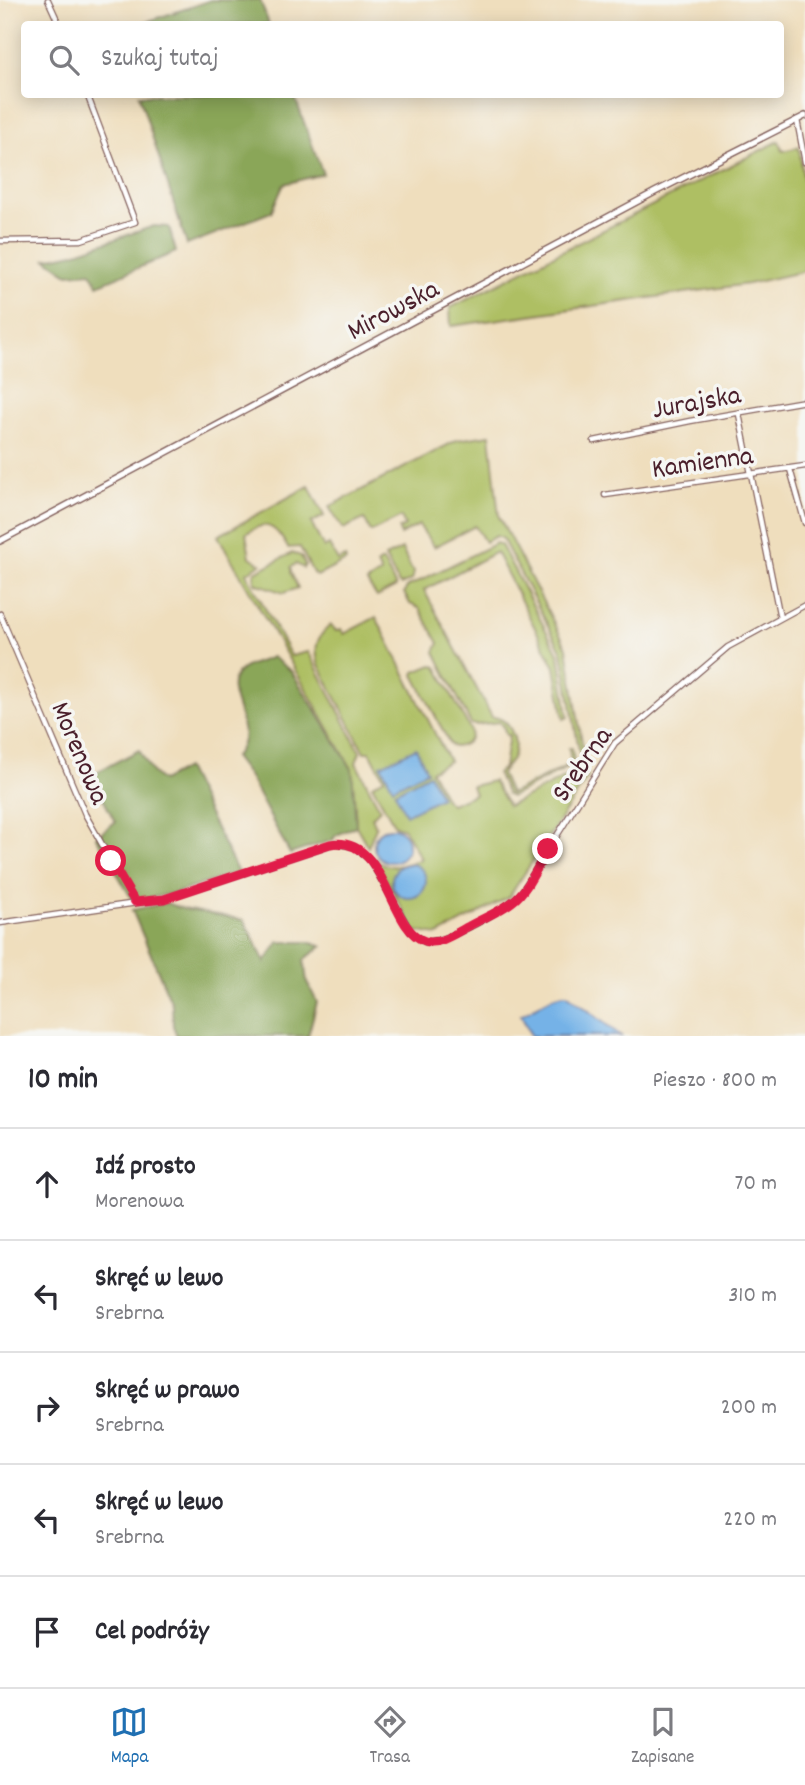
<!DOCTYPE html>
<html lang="pl">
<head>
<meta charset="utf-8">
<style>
	body { margin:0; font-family:Dekko,sans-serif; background:#f2f2f3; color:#2b2b33 }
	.stop { position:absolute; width:21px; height:21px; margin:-16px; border:5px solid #e11d48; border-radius:50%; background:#fff }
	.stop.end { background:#e11d48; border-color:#fff; box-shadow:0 2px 7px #0008 }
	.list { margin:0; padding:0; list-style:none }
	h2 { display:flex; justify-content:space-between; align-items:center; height:91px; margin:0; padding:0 28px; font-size:30px }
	h2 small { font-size:23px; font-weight:400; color:#7c7c81 }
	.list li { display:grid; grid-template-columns:46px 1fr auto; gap:21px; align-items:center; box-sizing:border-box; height:112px; padding:0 28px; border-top:2px solid #e1e1e2 }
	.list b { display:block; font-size:26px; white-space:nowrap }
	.list p { margin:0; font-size:23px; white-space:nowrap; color:#7c7c81 }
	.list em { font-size:23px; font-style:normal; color:#7c7c81 }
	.icon { flex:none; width:38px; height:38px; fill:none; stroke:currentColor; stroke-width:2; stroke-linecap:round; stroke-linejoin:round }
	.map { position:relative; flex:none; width:805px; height:1036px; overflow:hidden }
	.search { position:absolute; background:#fff; box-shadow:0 4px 18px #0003; left:21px; right:21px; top:21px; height:77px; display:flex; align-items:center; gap:18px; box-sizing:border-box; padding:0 24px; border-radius:7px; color:#7c7c81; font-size:26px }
	.sheet { height:651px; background:#fff }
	nav { display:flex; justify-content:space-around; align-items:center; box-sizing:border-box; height:98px; border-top:2px solid #e1e1e2; background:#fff; font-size:19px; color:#7c7c81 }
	nav a { display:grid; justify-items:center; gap:4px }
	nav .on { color:#1f6fb2 }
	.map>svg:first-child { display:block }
	.green { fill:#aebf63; stroke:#7c6f47; stroke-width:2 }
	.forest { fill:#8aa659; stroke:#6a6242; stroke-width:2 }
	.water { fill:#74b2e7; stroke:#5f6889; stroke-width:2 }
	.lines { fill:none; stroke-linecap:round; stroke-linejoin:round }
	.minor-casing { stroke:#84625e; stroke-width:7 }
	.tertiary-casing { stroke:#84625e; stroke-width:8 }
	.minor { stroke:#fff; stroke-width:4.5 }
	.tertiary { stroke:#fff; stroke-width:5 }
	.route { stroke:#e11d48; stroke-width:9 }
	.labels { text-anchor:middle; stroke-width:7; stroke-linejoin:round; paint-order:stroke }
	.street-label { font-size:28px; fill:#4a1f2b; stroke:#f6f6f2 }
</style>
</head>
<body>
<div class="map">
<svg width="805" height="1036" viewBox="0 0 805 1036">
	<rect width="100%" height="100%" fill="#f6f6f2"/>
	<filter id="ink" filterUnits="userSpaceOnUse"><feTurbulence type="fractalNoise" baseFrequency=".0143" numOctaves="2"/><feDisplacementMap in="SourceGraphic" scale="14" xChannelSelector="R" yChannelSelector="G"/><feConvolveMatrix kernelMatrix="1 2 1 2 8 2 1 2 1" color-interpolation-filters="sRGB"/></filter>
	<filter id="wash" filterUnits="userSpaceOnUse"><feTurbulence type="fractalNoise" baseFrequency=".00686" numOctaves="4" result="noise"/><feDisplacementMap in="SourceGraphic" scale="28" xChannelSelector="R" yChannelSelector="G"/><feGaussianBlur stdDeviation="1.57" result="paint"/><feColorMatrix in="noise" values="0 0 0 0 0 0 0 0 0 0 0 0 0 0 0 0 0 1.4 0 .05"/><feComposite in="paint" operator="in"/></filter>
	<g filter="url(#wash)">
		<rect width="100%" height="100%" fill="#efdebd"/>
		<!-- green -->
		<path class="green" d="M779 141 783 151 799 147 805 191V271L748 284 451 326 450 308Z
			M490 435 499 517 567 648 584 755 580 756 562 652 502 538 496 536 485 542 475 526 434 547 419 525 400 535 399 529 405 526 401 517 371 532 364 519 343 529 329 507 457 440Z
			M309 486 324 516 311 523 324 548 329 545 338 561 345 557 346 561 317 576 313 573 300 547 288 548C277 528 267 517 246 534L250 557 261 564 246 573 291 656 308 652 310 655 360 752 356 763 380 809 372 817 376 827 368 847 356 826 352 769 218 536Z
			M496 543 501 545 559 655 568 717 564 719 555 667 496 552 424 590 492 717C509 717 519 740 513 756 511 763 504 768 501 774L510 794 571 764 569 748H572L574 761 571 766 511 797 507 795 497 773 504 767 509 735H506L504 728 499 722 476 725 471 724 435 652 439 643 419 608 410 604 404 593 407 587Z
			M402 549 411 569 414 572 412 580 401 585 399 584 385 557Z
			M292 553 301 556 305 565 303 568 296 564 291 567V573L298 588 284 593 255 583 254 574 257 571Z
			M383 561 396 587 377 597 367 582 381 573 377 564Z
			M376 617 449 761 431 771 446 800 451 804 475 794 472 786 493 781 508 806 586 767 588 777 509 897 438 935 415 931 374 858C389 872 404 865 421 859L404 829 395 826 372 785 384 778 370 752H364L318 663C314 646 317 636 331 625L336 631 341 629 344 634Z
			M432 665 437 667 470 729C473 741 465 746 454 747L450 744 414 675 415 672Z"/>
		<!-- forest -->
		<path class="forest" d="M211 0H260L269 24H140Z
			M139 95H294L323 174 284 184 271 212 187 245Z
			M154 226 169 227 176 252 98 285 91 272 68 274 46 259 74 253Z
			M272 657 291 671 352 769 356 826 335 836 333 840 290 854 249 777 234 757C263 727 214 691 241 670 248 664 263 661 272 657Z
			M139 750 152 772 162 781 186 768 238 873 175 893 133 901 96 837 115 822 91 775Z
			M166 903 183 909 244 920 265 962 279 942H307L322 946 304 960 307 982 317 1002 308 1036H177L173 1026 172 1004 132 910Z"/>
		<!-- water -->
		<path class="water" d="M416 748 427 771 393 788 381 765Z
			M429 774 441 797 406 815 395 792Z
			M374 845a17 17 0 1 1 34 0a17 17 0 1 1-34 0Z
			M392 881a17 17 0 1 1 34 0a17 17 0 1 1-34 0Z
			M563 994H567L621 1036H531L521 1015 553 997Z"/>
	</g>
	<g filter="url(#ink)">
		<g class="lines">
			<defs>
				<path id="minor" d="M48 0 59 24
					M797 120 805 162
					M0 241 81 240 135 222 87 94
					M739 414 780 618
					M594 441 690 421 805 401
					M790 469 805 523
					M605 495 805 466
					M0 614 85 814 135 903
					M0 923 164 899 335 843 355 847 370 860 411 932 425 942C448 942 505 910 521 893L615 743 728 647 805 605"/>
				<path id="tertiary" d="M0 541 655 192 805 116"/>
			</defs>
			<!-- minor casing -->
			<use href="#minor" class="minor-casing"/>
			<!-- tertiary casing -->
			<use href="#tertiary" class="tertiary-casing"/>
			<!-- minor -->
			<use href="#minor" class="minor"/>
			<!-- tertiary -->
			<use href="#tertiary" class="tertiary"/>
		</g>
	</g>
	<g class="lines" filter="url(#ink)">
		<!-- route -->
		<path class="route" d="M111 861 135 902 164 899 330 844C387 834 388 930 425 941 439 946 457 932 469 926 483 918 499 912 512 902 528 890 538 866 548 849"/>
	</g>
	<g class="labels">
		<!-- street labels -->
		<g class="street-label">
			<text transform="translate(392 308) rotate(-28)" y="10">Mirowska</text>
			<text transform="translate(696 400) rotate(-10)" y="10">Jurajska</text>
			<text transform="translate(702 460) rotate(-8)" y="10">Kamienna</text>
			<text transform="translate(82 752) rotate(67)" y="10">Morenowa</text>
			<text transform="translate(580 763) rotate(-55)" y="10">Srebrna</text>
		</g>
	</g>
</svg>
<div class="stop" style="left:111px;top:861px"></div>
<div class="stop end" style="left:548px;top:849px"></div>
<div class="search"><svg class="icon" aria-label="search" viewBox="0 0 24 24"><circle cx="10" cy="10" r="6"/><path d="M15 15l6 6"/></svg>Szukaj tutaj</div>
</div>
<section class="sheet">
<h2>10 min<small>Pieszo · 800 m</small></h2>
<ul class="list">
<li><svg class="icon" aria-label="ahead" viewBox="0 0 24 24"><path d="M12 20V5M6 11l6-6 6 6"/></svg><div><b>Idź prosto</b><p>Morenowa</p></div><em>70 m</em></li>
<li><svg class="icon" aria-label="left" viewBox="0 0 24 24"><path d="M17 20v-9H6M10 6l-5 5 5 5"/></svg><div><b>Skręć w lewo</b><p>Srebrna</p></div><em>310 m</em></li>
<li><svg class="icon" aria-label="right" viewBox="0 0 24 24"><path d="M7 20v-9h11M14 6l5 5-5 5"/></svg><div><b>Skręć w prawo</b><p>Srebrna</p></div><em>200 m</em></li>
<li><svg class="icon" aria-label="left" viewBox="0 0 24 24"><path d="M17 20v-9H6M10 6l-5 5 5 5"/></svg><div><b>Skręć w lewo</b><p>Srebrna</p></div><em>220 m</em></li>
<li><svg class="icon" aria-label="arrive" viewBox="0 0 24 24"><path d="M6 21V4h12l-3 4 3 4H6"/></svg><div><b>Cel podróży</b></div></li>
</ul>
</section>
<nav>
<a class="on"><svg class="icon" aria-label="map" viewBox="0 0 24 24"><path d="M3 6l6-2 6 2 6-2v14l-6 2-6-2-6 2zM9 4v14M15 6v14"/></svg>Mapa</a>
<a><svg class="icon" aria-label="directions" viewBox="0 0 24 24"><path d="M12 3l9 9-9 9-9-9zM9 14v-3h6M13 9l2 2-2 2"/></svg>Trasa</a>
<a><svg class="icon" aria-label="saved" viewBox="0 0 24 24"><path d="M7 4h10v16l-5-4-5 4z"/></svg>Zapisane</a>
</nav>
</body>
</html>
